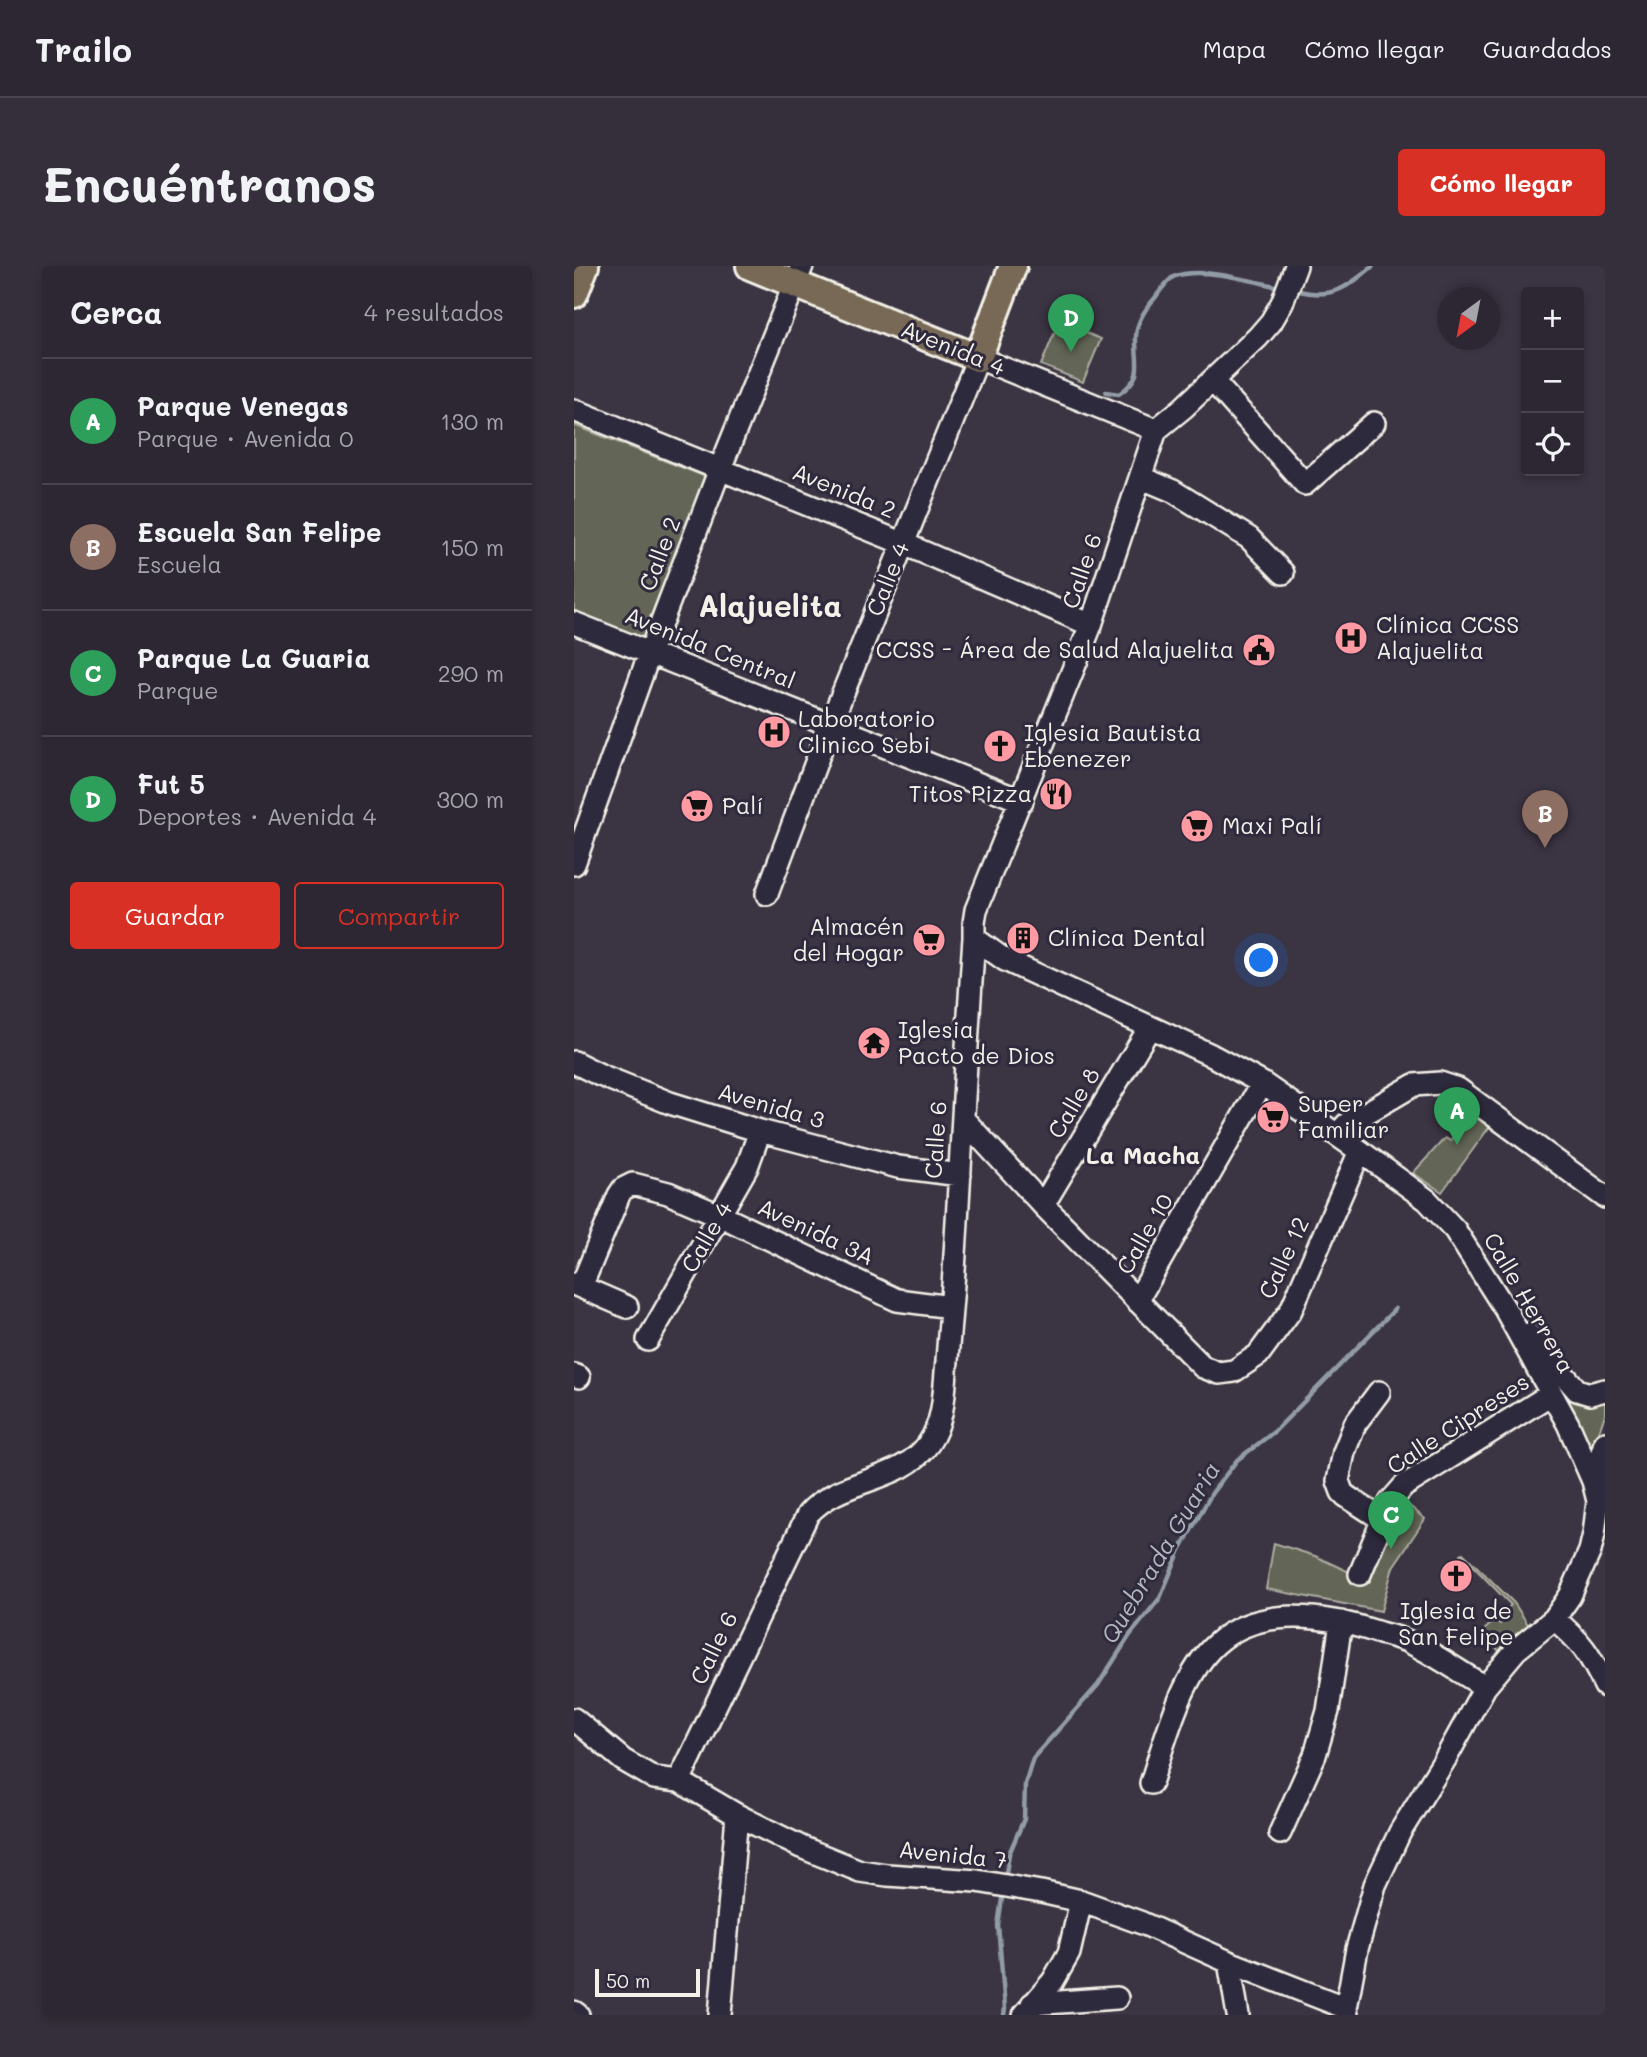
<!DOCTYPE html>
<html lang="es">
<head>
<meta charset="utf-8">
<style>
	body { margin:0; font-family:Mali,sans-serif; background:#342f3a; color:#f1f3f6 }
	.controls { position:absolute; right:21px; top:21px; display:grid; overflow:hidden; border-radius:7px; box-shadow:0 4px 10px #0003 }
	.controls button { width:63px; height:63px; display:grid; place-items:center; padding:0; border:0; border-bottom:2px solid #48444d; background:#2c2732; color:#f1f3f6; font:35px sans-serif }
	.compass { position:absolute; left:863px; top:21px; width:63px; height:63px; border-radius:50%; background:#2c2732; box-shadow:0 4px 10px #0003; rotate:212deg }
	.scale { position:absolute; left:21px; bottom:18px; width:105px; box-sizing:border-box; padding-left:7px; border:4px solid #f4f1e8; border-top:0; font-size:19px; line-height:24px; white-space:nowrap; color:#f4f1e8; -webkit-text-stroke:5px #2f2a3d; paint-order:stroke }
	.you { position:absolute; left:688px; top:695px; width:24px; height:24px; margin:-18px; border:5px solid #fff; border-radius:50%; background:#1a73e8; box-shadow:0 0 0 10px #1a73e833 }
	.badge { display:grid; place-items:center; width:46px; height:46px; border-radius:50%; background:#d93025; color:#fff; font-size:23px; font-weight:700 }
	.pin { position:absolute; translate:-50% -58px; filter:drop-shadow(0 2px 4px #0008) }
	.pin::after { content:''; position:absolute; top:37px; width:24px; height:21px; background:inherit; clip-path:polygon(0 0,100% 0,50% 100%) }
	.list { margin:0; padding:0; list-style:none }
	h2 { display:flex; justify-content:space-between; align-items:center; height:91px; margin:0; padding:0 28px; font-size:30px }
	h2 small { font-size:23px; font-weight:400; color:#a6a5ac }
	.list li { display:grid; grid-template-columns:46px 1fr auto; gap:21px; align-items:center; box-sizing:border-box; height:126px; padding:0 28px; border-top:2px solid #48444d }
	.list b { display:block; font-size:26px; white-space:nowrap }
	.list p { margin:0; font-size:23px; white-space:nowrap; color:#a6a5ac }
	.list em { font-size:23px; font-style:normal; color:#a6a5ac }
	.actions { display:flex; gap:14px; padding:21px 28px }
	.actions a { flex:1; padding:16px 0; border:2px solid #d93025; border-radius:7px; text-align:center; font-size:24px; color:#d93025 }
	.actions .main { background:#d93025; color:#fff }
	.icon { flex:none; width:38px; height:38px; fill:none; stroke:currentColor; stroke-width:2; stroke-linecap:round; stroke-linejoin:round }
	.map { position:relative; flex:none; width:1031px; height:1749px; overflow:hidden; border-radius:7px }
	header { display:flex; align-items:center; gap:42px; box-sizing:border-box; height:98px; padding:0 35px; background:#2c2732; border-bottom:2px solid #48444d }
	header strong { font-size:33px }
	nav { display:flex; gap:38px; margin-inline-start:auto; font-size:24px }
	.intro { display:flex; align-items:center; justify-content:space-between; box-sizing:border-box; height:168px; padding:0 42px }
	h1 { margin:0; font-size:49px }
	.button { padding:18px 32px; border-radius:7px; background:#d93025; color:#fff; font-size:24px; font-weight:700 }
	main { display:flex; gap:42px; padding:0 42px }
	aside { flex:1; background:#2c2732; border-radius:7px; box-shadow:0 4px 10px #0003 }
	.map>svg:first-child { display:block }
	.green { fill:#646657; stroke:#acaca0; stroke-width:2 }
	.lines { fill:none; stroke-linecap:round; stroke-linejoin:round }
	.stream { stroke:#929ca7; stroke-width:4.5 }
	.minor-casing { stroke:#f4f1e8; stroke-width:26 }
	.major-casing { stroke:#f4f1e8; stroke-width:32 }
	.minor { stroke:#2f2a3d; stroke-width:21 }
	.major { stroke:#776954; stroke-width:26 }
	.labels { text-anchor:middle; stroke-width:6; stroke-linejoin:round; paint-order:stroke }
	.street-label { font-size:23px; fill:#f4f1e8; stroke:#2f2a3d }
	.poi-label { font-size:23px; fill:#f4f1e8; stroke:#2f2a3d; text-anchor:start }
	.neighbourhood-label { font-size:24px; font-weight:bold; fill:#f4f1e8; stroke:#2f2a3d }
	.water-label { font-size:24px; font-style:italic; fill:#b3b8bd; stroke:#2f2a3d }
	.district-label { font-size:30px; font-weight:bold; fill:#f4f1e8; stroke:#2f2a3d }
</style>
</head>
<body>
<header>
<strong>Trailo</strong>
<nav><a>Mapa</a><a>Cómo llegar</a><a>Guardados</a></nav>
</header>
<div class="intro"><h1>Encuéntranos</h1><a class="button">Cómo llegar</a></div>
<main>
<aside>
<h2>Cerca<small>4 resultados</small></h2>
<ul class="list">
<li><span class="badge" style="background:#2e9e5b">A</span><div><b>Parque Venegas</b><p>Parque · Avenida 0</p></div><em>130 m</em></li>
<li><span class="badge" style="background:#8d6e63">B</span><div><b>Escuela San Felipe</b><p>Escuela</p></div><em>150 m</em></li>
<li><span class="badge" style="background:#2e9e5b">C</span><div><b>Parque La Guaria</b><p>Parque</p></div><em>290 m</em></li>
<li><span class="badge" style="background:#2e9e5b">D</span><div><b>Fut 5</b><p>Deportes · Avenida 4</p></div><em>300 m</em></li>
</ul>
<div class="actions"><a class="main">Guardar</a><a>Compartir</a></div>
</aside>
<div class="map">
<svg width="1031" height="1749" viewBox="0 0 1031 1749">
	<rect width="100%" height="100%" fill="#3b3443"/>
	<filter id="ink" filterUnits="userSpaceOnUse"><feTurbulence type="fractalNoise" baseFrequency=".0143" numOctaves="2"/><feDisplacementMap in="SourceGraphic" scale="14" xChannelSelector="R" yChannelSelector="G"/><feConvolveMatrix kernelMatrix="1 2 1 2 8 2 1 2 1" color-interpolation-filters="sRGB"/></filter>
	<g filter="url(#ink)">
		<!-- green -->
		<path class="green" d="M485 56 527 73 509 116 467 99Z
			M0 159 135 212 71 375 0 348Z
			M890 836 919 856 868 926 839 907 871 872 877 875Z
			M948 1065 1000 1127 1031 1129V1148L1023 1172 1022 1193 1012 1172Z
			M825 1231 851 1253 819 1301 807 1345 692 1323 700 1277 741 1290 790 1313Z
			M889 1287 940 1337 955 1360 925 1385 909 1365 921 1354 926 1358 931 1353 927 1349 937 1339 887 1288Z"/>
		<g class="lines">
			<!-- stream -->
			<path class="stream" d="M725 25C759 33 774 21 799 0
				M532 126 545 128C570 110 562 101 562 75 561 58 570 44 581 32 586 25 592 16 599 11 626 0 677 15 705 21
				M431 1614 435 1588 450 1553 451 1518 459 1492 524 1419 556 1369 586 1332 606 1284 638 1227 663 1194 701 1165 821 1043
				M429 1626 424 1659 431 1742 430 1749"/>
			<defs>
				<path id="minor" d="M639 115 731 218 800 157
					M0 144 328 277 517 359
					M582 164 609 142 684 71 697 56 708 37 722 0
					M568 212 599 225 675 272 709 307
					M0 357 448 535
					M0 598 76 386 146 203 228 0
					M193 628 256 459 404 92 582 164
					M400 672 431 694 635 788 688 817 786 885 853 934 881 964 931 1043 994 1158 1019 1215 1024 1235 1020 1268 1016 1285 996 1330 980 1353 942 1384 911 1421 873 1490 826 1566 801 1619 783 1683 772 1742 773 1749
					M0 796 26 809 96 837 186 865 324 901 386 909
					M390 854 469 939 629 1101 645 1107 660 1105 684 1089 717 1044 786 885
					M763 869 773 858 840 819 866 817 884 823 1031 931
					M469 939 576 761
					M0 1018 53 1041
					M7 1021 45 929 49 923 59 918 94 927 145 949 323 1034 377 1041
					M563 1035 688 817
					M954 1068 1003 1124 1016 1128 1031 1124
					M74 1074 173 901 186 865
					M0 1109 5 1111
					M805 1126 781 1158 770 1186 764 1215 768 1226 772 1230 809 1254
					M1019 1215 1031 1177
					M786 1308 816 1236 830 1220 977 1128
					M980 1353C1007 1375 1016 1388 1031 1420
					M0 1453 49 1494 80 1512 105 1515 163 1549 227 1581 286 1605 313 1609 403 1615 467 1626 507 1635 568 1657 655 1696 772 1742
					M105 1515 234 1248C266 1211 327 1218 355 1177 371 1153 370 1123 373 1095 375 1065 378 1035 380 1005 387 894 392 783 400 672V657L402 644 517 359 582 164
					M577 1517C591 1474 608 1408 642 1378 686 1338 756 1350 806 1367 816 1370 828 1372 837 1377 862 1389 886 1406 911 1421
					M706 1567 741 1489 754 1445 767 1356
					M655 1696 664 1749
					M458 1738 543 1732
					M0 1746 4 1749
					M146 1749 163 1549
					M450 1749 479 1715 495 1687 507 1635"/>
				<path id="major" d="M176 0 404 92 439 0
					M0 28 11 0"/>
			</defs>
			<!-- minor casing -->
			<use href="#minor" class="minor-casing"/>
			<!-- major casing -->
			<use href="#major" class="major-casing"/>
			<!-- minor -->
			<use href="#minor" class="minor"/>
			<!-- major -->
			<use href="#major" class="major"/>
		</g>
	</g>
	<!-- icons -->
	<defs>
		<symbol id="hospital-disc" viewBox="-11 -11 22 22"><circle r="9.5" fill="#ff9aa2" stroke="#2f2a3d"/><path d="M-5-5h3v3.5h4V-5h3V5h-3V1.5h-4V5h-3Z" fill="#111"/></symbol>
		<symbol id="civic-disc" viewBox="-11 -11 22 22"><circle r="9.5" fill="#ff9aa2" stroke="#2f2a3d"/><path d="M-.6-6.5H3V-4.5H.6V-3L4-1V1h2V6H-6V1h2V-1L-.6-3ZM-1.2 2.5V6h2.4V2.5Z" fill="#111"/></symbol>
		<symbol id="church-disc" viewBox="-11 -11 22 22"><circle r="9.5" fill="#ff9aa2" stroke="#2f2a3d"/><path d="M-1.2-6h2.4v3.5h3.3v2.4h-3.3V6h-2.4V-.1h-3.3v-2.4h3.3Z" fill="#111"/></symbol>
		<symbol id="restaurant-disc" viewBox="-11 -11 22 22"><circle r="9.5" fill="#ff9aa2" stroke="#2f2a3d"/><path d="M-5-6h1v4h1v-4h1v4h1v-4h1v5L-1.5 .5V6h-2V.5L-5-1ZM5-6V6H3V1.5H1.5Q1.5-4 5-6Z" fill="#111"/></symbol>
		<symbol id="supermarket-disc" viewBox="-11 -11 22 22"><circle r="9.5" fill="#ff9aa2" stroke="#2f2a3d"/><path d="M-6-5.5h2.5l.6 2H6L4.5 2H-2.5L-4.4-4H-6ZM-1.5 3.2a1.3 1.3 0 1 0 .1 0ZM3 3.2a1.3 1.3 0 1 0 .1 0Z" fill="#111"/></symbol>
		<symbol id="building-disc" viewBox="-11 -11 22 22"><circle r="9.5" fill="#ff9aa2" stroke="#2f2a3d"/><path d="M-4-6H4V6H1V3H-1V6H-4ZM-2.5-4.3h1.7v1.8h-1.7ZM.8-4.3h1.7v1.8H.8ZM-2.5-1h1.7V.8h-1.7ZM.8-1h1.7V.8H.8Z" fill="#111"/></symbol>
		<symbol id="temple-disc" viewBox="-11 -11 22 22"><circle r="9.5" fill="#ff9aa2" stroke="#2f2a3d"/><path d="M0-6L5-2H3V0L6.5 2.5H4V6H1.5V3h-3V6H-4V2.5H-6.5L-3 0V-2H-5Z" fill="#111"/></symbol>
	</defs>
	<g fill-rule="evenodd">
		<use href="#hospital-disc" x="758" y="353" width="38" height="38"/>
		<use href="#civic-disc" x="666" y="365" width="38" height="38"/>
		<use href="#hospital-disc" x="181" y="447" width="38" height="38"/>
		<use href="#church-disc" x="407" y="461" width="38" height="38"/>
		<use href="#restaurant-disc" x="463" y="509" width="38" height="38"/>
		<use href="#supermarket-disc" x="104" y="521" width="38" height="38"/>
		<use href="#supermarket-disc" x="604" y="541" width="38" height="38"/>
		<use href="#building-disc" x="430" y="653" width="38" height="38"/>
		<use href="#supermarket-disc" x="336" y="655" width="38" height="38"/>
		<use href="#temple-disc" x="281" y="758" width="38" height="38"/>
		<use href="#supermarket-disc" x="680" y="832" width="38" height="38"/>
		<use href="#church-disc" x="863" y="1291" width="38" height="38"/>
	</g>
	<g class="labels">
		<!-- street labels -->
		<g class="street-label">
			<text transform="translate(379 82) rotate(22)" y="8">Avenida 4</text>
			<text transform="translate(270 225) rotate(22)" y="8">Avenida 2</text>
			<text transform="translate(86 288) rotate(-69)" y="8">Calle 2</text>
			<text transform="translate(508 305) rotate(-71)" y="8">Calle 6</text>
			<text transform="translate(314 313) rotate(-68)" y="8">Calle 4</text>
			<text transform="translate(136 382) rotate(22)" y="8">Avenida Central</text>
			<text transform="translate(500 837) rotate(-59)" y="8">Calle 8</text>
			<text transform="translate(197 840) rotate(16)" y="8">Avenida 3</text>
			<text transform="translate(362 874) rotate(-86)" y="8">Calle 6</text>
			<text transform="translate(242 966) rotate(25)" y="8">Avenida 3A</text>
			<text transform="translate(571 968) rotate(-60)" y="8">Calle 10</text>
			<text transform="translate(133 971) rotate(-60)" y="8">Calle 4</text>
			<text transform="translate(710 992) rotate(-65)" y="8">Calle 12</text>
			<text transform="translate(955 1037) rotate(60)" y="8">Calle Herrera</text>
			<text transform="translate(884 1158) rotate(-33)" y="8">Calle Cipreses</text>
			<text transform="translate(140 1382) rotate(-64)" y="8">Calle 6</text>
			<text transform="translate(379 1589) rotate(6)" y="8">Avenida 7</text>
		</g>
		<!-- poi labels -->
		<g class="poi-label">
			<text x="802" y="367">Clínica CCSS<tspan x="802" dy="26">Alajuelita</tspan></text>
			<text x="660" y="392" text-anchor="end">CCSS - Área de Salud Alajuelita</text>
			<text x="224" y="461">Laboratorio<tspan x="224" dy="26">Clinico Sebi</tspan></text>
			<text x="450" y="475">Iglesia Bautista<tspan x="450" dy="26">Ebenezer</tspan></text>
			<text x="458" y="536" text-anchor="end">Titos Pizza</text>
			<text x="148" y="548">Palí</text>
			<text x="648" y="568">Maxi Palí</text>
			<text x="330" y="669" text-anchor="end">Almacén<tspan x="330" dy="26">del Hogar</tspan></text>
			<text x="474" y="680">Clínica Dental</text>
			<text x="324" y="772">Iglesia<tspan x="324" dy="26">Pacto de Dios</tspan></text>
			<text x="724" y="846">Super<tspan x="724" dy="26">Familiar</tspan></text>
			<text x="882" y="1353" text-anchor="middle">Iglesia de<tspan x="882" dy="26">San Felipe</tspan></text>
		</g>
		<!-- neighbourhood labels -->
		<g class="neighbourhood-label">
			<text x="569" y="898">La Macha</text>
		</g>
		<!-- water labels -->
		<g class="water-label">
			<text transform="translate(587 1287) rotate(-59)" y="8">Quebrada Guaria</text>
		</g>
		<!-- district labels -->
		<g class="district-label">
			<text x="196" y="351">Alajuelita</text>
		</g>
	</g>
</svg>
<div class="controls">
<button>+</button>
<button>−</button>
<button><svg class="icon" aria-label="locate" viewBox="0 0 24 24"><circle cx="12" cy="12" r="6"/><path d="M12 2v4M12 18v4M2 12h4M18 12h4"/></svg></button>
</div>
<svg class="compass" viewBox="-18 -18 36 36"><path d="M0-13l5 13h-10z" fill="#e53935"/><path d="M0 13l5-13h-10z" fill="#a6a5ac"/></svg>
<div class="scale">50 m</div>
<div class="you"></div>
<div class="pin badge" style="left:883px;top:879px;background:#2e9e5b">A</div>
<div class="pin badge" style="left:971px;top:582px;background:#8d6e63">B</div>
<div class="pin badge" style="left:817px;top:1283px;background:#2e9e5b">C</div>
<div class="pin badge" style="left:497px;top:86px;background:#2e9e5b">D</div>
</div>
</main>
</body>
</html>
